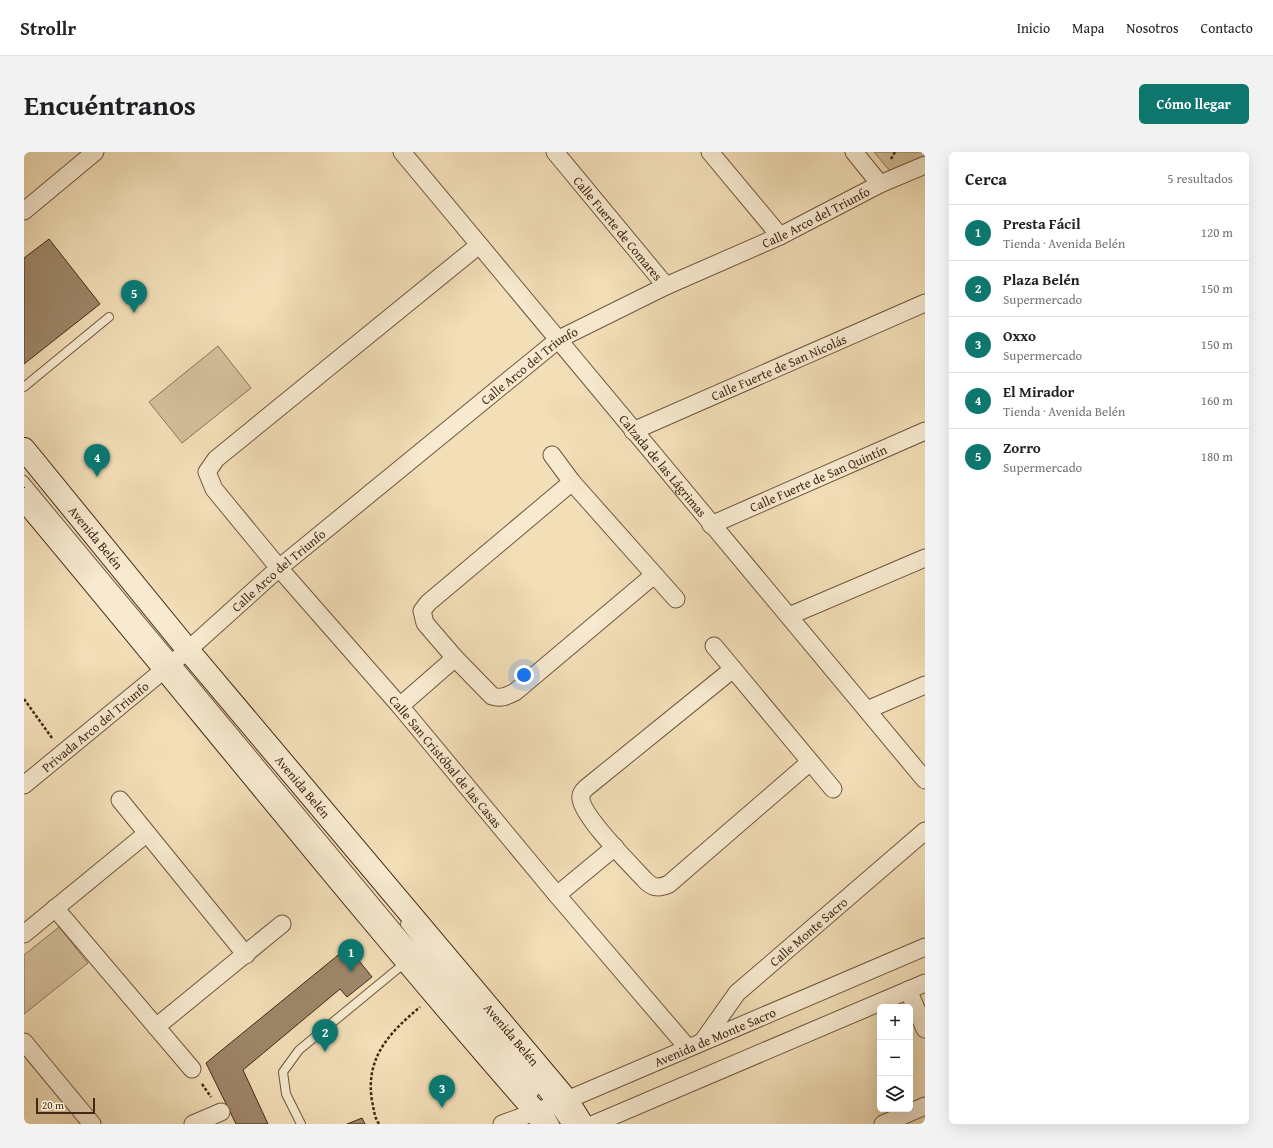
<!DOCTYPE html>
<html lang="es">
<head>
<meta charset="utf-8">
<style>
	body { margin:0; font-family:"Gentium Book Plus",serif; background:#f2f2f2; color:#202124 }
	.controls { position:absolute; right:12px; bottom:12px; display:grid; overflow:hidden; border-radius:6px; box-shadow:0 4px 16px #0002 }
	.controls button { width:36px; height:36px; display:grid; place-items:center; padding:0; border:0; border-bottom:1px solid #e0e0e0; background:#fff; color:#202124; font:20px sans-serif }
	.scale { position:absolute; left:12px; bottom:10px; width:59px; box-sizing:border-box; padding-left:4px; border:2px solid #442816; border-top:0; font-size:11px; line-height:14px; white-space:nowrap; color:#442816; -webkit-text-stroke:3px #f7ead0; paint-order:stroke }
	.you { position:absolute; left:500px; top:523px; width:14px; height:14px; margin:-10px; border:3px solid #fff; border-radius:50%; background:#1a73e8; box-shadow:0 0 0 6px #1a73e833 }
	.badge { display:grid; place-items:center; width:26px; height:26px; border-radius:50%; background:#0f766e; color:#fff; font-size:13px; font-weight:700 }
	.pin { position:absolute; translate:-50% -33px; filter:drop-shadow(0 1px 2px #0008) }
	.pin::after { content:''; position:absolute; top:21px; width:14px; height:12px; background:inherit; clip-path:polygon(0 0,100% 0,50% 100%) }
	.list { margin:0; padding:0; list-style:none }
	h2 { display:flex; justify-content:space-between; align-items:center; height:52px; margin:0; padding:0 16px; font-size:17px }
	h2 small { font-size:13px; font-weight:400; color:#757577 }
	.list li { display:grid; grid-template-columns:26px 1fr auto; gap:12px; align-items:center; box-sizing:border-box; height:56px; padding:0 16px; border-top:1px solid #e0e0e0 }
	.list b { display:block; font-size:15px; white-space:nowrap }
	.list p { margin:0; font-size:13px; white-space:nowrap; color:#757577 }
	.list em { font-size:13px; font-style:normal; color:#757577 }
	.icon { flex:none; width:22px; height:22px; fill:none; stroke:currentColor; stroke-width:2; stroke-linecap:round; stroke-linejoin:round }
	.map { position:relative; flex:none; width:901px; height:972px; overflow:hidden; border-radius:6px }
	header { display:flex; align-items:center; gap:24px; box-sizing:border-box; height:56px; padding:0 20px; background:#fff; border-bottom:1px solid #e0e0e0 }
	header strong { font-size:19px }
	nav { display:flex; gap:22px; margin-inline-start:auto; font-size:14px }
	.intro { display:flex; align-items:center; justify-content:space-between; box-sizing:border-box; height:96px; padding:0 24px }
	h1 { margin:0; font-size:28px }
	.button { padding:10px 18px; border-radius:6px; background:#0f766e; color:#fff; font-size:14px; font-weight:700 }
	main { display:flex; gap:24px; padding:0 24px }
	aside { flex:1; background:#fff; border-radius:6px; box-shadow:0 4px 16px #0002 }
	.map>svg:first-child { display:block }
	.green { fill:#d4bf9c; stroke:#8c7459 }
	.building { fill:#9e876a; stroke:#442816 }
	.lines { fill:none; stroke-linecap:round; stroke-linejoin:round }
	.service-casing { stroke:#70563e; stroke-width:10 }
	.minor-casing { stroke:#70563e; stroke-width:19 }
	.secondary-casing { stroke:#442816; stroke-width:24 }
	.path { stroke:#442816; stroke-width:2.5; stroke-dasharray:3 2; stroke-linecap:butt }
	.service { stroke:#f7ead0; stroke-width:8 }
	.minor { stroke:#f7ead0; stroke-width:17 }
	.secondary { stroke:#f7ead0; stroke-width:22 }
	.labels { text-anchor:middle; stroke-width:3; stroke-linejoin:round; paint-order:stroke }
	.street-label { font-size:13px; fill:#442816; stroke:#f7ead0 }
</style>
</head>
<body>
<header>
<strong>Strollr</strong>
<nav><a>Inicio</a><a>Mapa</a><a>Nosotros</a><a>Contacto</a></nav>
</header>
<div class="intro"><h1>Encuéntranos</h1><a class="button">Cómo llegar</a></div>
<main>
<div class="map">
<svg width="901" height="972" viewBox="0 0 901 972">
	<rect width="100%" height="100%" fill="#f2deb7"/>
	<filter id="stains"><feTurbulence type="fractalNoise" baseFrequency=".005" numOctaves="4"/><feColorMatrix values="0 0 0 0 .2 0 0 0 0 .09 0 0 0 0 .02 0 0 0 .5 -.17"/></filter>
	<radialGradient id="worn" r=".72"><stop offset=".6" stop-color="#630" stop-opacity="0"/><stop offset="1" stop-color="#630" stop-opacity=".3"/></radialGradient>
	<!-- green -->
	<path class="green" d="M850 0H901V4L866 19Z
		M194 194 227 236 158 291 125 250Z
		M35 775 64 811 0 862V803Z"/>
	<!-- building -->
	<path class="building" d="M25 87 76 152 0 212V106Z
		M324 795 348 825 323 845 316 837 219 918 244 972H212L182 911Z
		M338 966 341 972H323Z"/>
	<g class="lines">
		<defs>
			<path id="service" d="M0 235 85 165
				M0 328 510 941
				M381 772C432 841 493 902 542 972
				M524 960 531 972
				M277 972 262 942 259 920 275 898 382 810"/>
			<g id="minor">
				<path id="s1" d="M378 0 901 628"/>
				<path id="s2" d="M531 0 642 134"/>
				<path d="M686 0 756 84"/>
				<path d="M830 0 856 32"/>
				<path d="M0 59 71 0"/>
				<path id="s3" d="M455 93 192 307 183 320 190 337 255 416 376 554 533 743 664 896"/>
				<path id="s4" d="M609 279 901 151"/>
				<path d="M528 303 548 330 652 447"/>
				<path d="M548 330 404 451 398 459 401 471 431 506 468 544C477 547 483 544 491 540L630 423"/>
				<path id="s5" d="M687 373 901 279"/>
				<path d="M765 464 901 406"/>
				<path d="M690 494 809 637"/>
				<path d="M709 517 562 636C559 639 556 642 557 647 559 665 606 712 620 727 628 736 634 737 645 732L786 610"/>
				<path d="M376 554 431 506"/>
				<path d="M843 558 901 533"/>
				<path id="s6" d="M0 633 164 498 255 416 535 187 642 134 756 84 856 32 901 13"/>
				<path d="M96 648 222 803"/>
				<path d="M533 743 591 695"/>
				<path d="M31 756 168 917"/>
				<path d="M0 782 122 682"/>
				<path d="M884 838 901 877"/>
				<path d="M132 875 258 772"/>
				<path id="s7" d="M679 889 713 841 901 679"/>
				<path d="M0 890 68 972"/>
				<path d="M169 972 197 960"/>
				<path id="s8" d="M478 972 543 948 901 795"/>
				<path d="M570 972 901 831"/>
				<path d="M859 972 901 954"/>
			</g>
			<g id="secondary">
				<path id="s9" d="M0 297 164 498 543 948 558 972"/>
				<path d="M0 347C171 551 336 759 511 959L519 972"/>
			</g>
		</defs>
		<!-- service casing -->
		<use href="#service" class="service-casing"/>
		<!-- minor casing -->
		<use href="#minor" class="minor-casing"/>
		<!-- secondary casing -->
		<use href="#secondary" class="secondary-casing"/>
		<!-- path -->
		<path class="path" d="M867 7 871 0
			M0 547 28 586
			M178 932 187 945
			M355 972C350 965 350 957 348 949 341 906 365 881 396 855"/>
		<!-- service -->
		<use href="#service" class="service"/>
		<!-- minor -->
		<use href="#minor" class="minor"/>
		<!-- secondary -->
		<use href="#secondary" class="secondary"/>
	</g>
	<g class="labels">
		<!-- street labels -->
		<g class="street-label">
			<text dy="5" stroke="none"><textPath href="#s6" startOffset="981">Calle Arco del Triunfo</textPath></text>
			<text dy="5" stroke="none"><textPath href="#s2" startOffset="99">Calle Fuerte de Comares</textPath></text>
			<text dy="5" stroke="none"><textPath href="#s6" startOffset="657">Calle Arco del Triunfo</textPath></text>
			<text dy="5" stroke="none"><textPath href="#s4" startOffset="159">Calle Fuerte de San Nicolás</textPath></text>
			<text dy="5" stroke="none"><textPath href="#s1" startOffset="408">Calzada de las Lágrimas</textPath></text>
			<text dy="5" stroke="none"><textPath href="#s5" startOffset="117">Calle Fuerte de San Quintín</textPath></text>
			<text dy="5" stroke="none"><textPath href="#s9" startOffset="114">Avenida Belén</textPath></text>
			<text dy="5" stroke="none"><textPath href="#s6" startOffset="333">Calle Arco del Triunfo</textPath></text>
			<text dy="5" stroke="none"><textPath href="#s6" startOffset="92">Privada Arco del Triunfo</textPath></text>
			<text dy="5" stroke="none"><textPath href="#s3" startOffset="731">Calle San Cristóbal de las Casas</textPath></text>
			<text dy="5" stroke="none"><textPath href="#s9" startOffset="438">Avenida Belén</textPath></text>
			<text dy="5" stroke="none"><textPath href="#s7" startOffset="153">Calle Monte Sacro</textPath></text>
			<text dy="5" stroke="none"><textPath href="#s9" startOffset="762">Avenida Belén</textPath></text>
			<text dy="5" stroke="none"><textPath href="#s8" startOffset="230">Avenida de Monte Sacro</textPath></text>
		</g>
	</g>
	<rect width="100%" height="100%" filter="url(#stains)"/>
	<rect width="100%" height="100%" fill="url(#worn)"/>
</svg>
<div class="controls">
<button>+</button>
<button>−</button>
<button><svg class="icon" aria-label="layers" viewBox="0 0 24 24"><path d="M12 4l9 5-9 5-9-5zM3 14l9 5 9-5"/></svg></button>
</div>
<div class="scale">20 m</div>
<div class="you"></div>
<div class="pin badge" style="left:327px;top:820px">1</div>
<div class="pin badge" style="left:301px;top:900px">2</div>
<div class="pin badge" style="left:418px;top:956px">3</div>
<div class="pin badge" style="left:73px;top:325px">4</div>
<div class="pin badge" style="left:110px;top:161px">5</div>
</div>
<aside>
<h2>Cerca<small>5 resultados</small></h2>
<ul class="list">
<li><span class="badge">1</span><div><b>Presta Fácil</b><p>Tienda · Avenida Belén</p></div><em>120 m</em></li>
<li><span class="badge">2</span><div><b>Plaza Belén</b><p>Supermercado</p></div><em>150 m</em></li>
<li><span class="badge">3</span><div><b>Oxxo</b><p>Supermercado</p></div><em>150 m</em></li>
<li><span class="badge">4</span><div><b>El Mirador</b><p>Tienda · Avenida Belén</p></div><em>160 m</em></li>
<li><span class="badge">5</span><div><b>Zorro</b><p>Supermercado</p></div><em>180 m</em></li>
</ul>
</aside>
</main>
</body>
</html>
